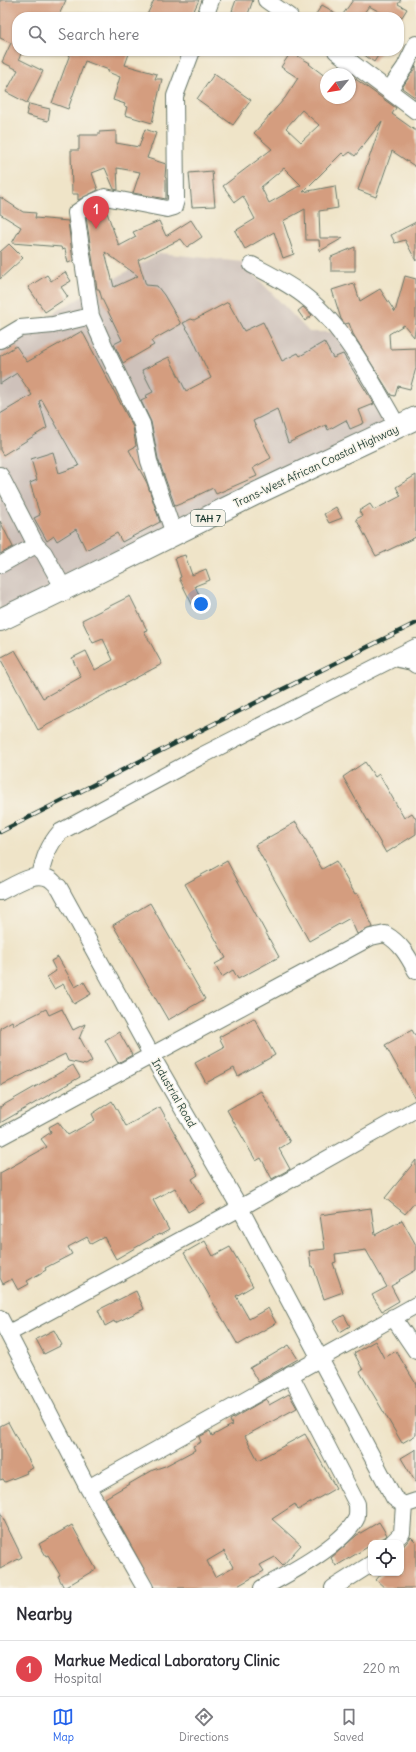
<!DOCTYPE html>
<html lang="en">
<head>
<meta charset="utf-8">
<style>
	body { margin:0; font-family:Delius,sans-serif; background:#f7f7f7; color:#2b2b33 }
	.controls { position:absolute; right:12px; bottom:12px; display:grid; overflow:hidden; border-radius:8px; box-shadow:0 1px 3px #0004 }
	.controls button { width:36px; height:36px; display:grid; place-items:center; padding:0; border:0; border-bottom:1px solid #e1e1e2; background:#fff; color:#2b2b33; font:20px sans-serif }
	.compass { position:absolute; left:320px; top:68px; width:36px; height:36px; border-radius:50%; background:#fff; box-shadow:0 1px 3px #0004; rotate:240deg }
	.you { position:absolute; left:201px; top:604px; width:14px; height:14px; margin:-10px; border:3px solid #fff; border-radius:50%; background:#1a73e8; box-shadow:0 0 0 6px #1a73e833 }
	.badge { display:grid; place-items:center; width:26px; height:26px; border-radius:50%; background:#2563eb; color:#fff; font-size:13px; font-weight:700 }
	.pin { position:absolute; translate:-50% -33px; filter:drop-shadow(0 1px 2px #0008) }
	.pin::after { content:''; position:absolute; top:21px; width:14px; height:12px; background:inherit; clip-path:polygon(0 0,100% 0,50% 100%) }
	.list { margin:0; padding:0; list-style:none }
	h2 { display:flex; justify-content:space-between; align-items:center; height:52px; margin:0; padding:0 16px; font-size:17px }
	h2 small { font-size:13px; font-weight:400; color:#7c7c81 }
	.list li { display:grid; grid-template-columns:26px 1fr auto; gap:12px; align-items:center; box-sizing:border-box; height:56px; padding:0 16px; border-top:1px solid #e1e1e2 }
	.list b { display:block; font-size:15px; white-space:nowrap }
	.list p { margin:0; font-size:13px; white-space:nowrap; color:#7c7c81 }
	.list em { font-size:13px; font-style:normal; color:#7c7c81 }
	.icon { flex:none; width:22px; height:22px; fill:none; stroke:currentColor; stroke-width:2; stroke-linecap:round; stroke-linejoin:round }
	.map { position:relative; flex:none; width:416px; height:1588px; overflow:hidden }
	.search { position:absolute; background:#fff; box-shadow:0 1px 3px #0004; left:12px; right:12px; top:12px; height:44px; display:flex; align-items:center; gap:10px; box-sizing:border-box; padding:0 14px; border-radius:16px; color:#7c7c81; font-size:15px }
	.sheet { height:108px; background:#fff }
	nav { display:flex; justify-content:space-around; align-items:center; box-sizing:border-box; height:56px; border-top:1px solid #e1e1e2; background:#fff; font-size:11px; color:#7c7c81 }
	nav a { display:grid; justify-items:center; gap:2px }
	nav .on { color:#2563eb }
	.map>svg:first-child { display:block }
	.industrial { fill:#cec1ba }
	.building { fill:#d49d7f; fill-rule:evenodd }
	.lines { fill:none; stroke-linecap:round; stroke-linejoin:round }
	.minor-casing { stroke:#687768; stroke-width:18 }
	.highway-casing { stroke:#687768; stroke-width:24 }
	.minor { stroke:#fff; stroke-width:16 }
	.highway { stroke:#fff; stroke-width:22 }
	.rail-casing { stroke:#1f3d34; stroke-width:4.5 }
	.rail { stroke:#f7f3e8; stroke-width:3; stroke-dasharray:9; stroke-linecap:butt }
	.labels { text-anchor:middle; stroke-width:3; stroke-linejoin:round; paint-order:stroke }
	.shield { fill:#f7f3e8; stroke:#60746a; stroke-width:1 }
	.shield-label { font-size:10px; font-weight:bold; fill:#1f3d34 }
	.street-label { font-size:11px; fill:#1f3d34; stroke:#f7f3e8 }
</style>
</head>
<body>
<div class="map">
<svg width="416" height="1588" viewBox="0 0 416 1588">
	<rect width="100%" height="100%" fill="#f7f3e8"/>
	<filter id="ink" filterUnits="userSpaceOnUse"><feTurbulence type="fractalNoise" baseFrequency=".025" numOctaves="2"/><feDisplacementMap in="SourceGraphic" scale="8" xChannelSelector="R" yChannelSelector="G"/><feConvolveMatrix kernelMatrix="1 2 1 2 8 2 1 2 1" color-interpolation-filters="sRGB"/></filter>
	<filter id="wash" filterUnits="userSpaceOnUse"><feTurbulence type="fractalNoise" baseFrequency=".012" numOctaves="4" result="noise"/><feDisplacementMap in="SourceGraphic" scale="16" xChannelSelector="R" yChannelSelector="G"/><feGaussianBlur stdDeviation="0.9" result="paint"/><feColorMatrix in="noise" values="0 0 0 0 0 0 0 0 0 0 0 0 0 0 0 0 0 1.4 0 .05"/><feComposite in="paint" operator="in"/></filter>
	<g filter="url(#wash)">
		<rect width="100%" height="100%" fill="#efe4c8"/>
		<!-- industrial -->
		<path class="industrial" d="M160 253 242 262 309 332H334L395 424 0 621V343Z"/>
		<g id="blocks">
			<!-- building -->
			<path class="building" d="M0 0H66L58 17H17V51H22L19 59 43 71 27 103 6 92 18 70 2 62 11 43 0 38Z
				M154 0H199L191 17H146Z
				M236 0H253L247 17 232 11Z
				M353 0H401L398 4 407 9 402 17H389L369 6 361 17H341Z
				M322 5 329 9 339 17H322L316 14Z
				M64 51H130L125 65 157 74 155 79H162L152 123 125 115 127 107 124 106 125 104 113 100 120 77 108 72 109 70 85 61 68 109 52 103 70 54Z
				M359 51H381L374 62Z
				M291 52 310 63 309 64 326 77V98H350V75L396 108 392 114 416 131V167L392 151 376 197 358 190 382 121 355 156 350 152 345 156 342 153 303 192 335 186 338 208 319 211 320 238H343L320 251 319 240H306L305 209 283 221 294 254 283 258 274 232 245 249 235 231 255 219 243 196 235 202 223 186 272 149 254 133 285 98 298 78 281 67ZM302 110 319 125 301 142 286 128ZM284 168 301 185 269 203 261 187Z
				M416 66V98L402 88Z
				M214 74 251 100 233 125 197 99Z
				M29 104 50 109 48 121 26 115Z
				M145 129 156 133 147 158 166 164 165 177 166 178V199L133 193 140 172 117 168 118 190 114 189 105 168 92 173 98 190 78 200V194H72L71 150H79V135H99V132L116 131V143L139 147Z
				M212 171 215 206 192 207 189 173Z
				M0 197 23 212 36 213 35 218 68 221 73 261 68 263 65 249 62 250 61 247 12 243 21 227 0 214Z
				M105 207 119 246 136 237 133 232 159 221 166 236 191 220 202 237 187 247 181 239 138 260 146 285 157 286 164 295 181 324 151 341 154 345 123 363 114 344 122 340 102 299 99 289H97L86 217ZM105 252 138 276 114 287Z
				M416 222V261L405 240 395 243 391 235Z
				M9 244 23 258 0 279V252Z
				M355 247V271H331V257Z
				M65 272 71 281 61 287 68 297 45 312 28 287 47 275 51 281Z
				M405 276 416 279V323L414 337 404 325 389 334 390 349 416 348V368L410 389 398 386 395 396 391 395 353 334 349 323 345 324 341 319 332 290 354 283 360 301 380 289 395 312Z
				M228 302 244 331 263 322 282 361 298 353 300 356 324 342 333 358 343 354 374 404 359 410 364 423 350 429 346 420 328 430 326 425 288 443 277 409 253 421 271 458 253 468 257 476 216 494 213 488 194 497 195 498 175 506 158 459 151 422 141 401 147 398 145 396 153 392 142 370 169 357 186 391 211 378 192 337 183 323 191 319 194 320Z
				M303 307 312 315 305 321 298 311Z
				M82 331 133 427 136 446 129 450 147 483 160 522 122 542 117 533 86 550 76 529 57 541 54 536 47 541 34 518 40 515 30 483 37 480 31 459 53 452 59 473 79 466 42 400 39 401 47 428 3 455 0 450V414L32 395 17 373 0 384V356L16 346 27 362Z
				M416 475V537L376 556 356 519 362 516 359 511 370 504 374 510 401 496 396 487Z
				M336 507 342 518 329 523 324 514Z
				M0 521 13 547 0 554Z
				M185 555 192 575 206 569 210 580 195 586 204 606 195 610 179 578 181 577 175 558Z
				M130 596 147 630 144 631 162 664 38 730 0 658 15 650 43 698 81 677 72 658 86 651 95 670 113 660 103 639 93 643 82 620Z
				M365 762 375 777 379 774 404 818 412 813 416 819V834L386 853 343 777Z
				M296 822 322 869 336 861 355 894 357 893 373 927 357 934 350 918 309 941 255 845Z
				M227 861 279 957 238 979 233 970 222 977 215 964 226 958 185 884Z
				M150 903 205 999 168 1020 113 925Z
				M58 957 75 987 84 982 91 994 74 1004 63 984 54 989 47 977 56 971 51 961Z
				M46 1009 49 1015 62 1009 73 1030 85 1024 79 1039 80 1038 92 1061 86 1065 68 1061 65 1054 0 1086V1028L12 1021 14 1025Z
				M254 1018 275 1055 238 1076 234 1068 206 1083 195 1063 224 1047 219 1037Z
				M412 1030 416 1037V1100L385 1045Z
				M119 1032 132 1055 118 1063 105 1040Z
				M73 1065 80 1077 0 1123V1107Z
				M261 1091 290 1142 279 1149 290 1169 272 1179 261 1158 256 1161 227 1110Z
				M112 1101 126 1126 160 1107 198 1175 192 1179 205 1202 188 1212 175 1188 153 1200 169 1230 160 1235 159 1234 116 1259 104 1237 91 1244 87 1237 68 1247 72 1254 45 1268 46 1270 27 1281 29 1284 18 1290 12 1279 3 1284 0 1278V1173L47 1147 41 1139 51 1132 49 1127 58 1122 68 1135 95 1120 92 1114Z
				M416 1160V1201L405 1214 385 1198Z
				M371 1208 375 1235 402 1220 416 1245V1270L399 1280 400 1281 391 1286 399 1301 382 1311 372 1295 387 1287 366 1250 335 1254 336 1262 333 1263 343 1292 324 1299 313 1266H311L309 1251 325 1249 320 1215Z
				M205 1241 213 1256 230 1247 253 1286 236 1296 249 1319 268 1308 276 1323 238 1345 184 1253Z
				M136 1291 144 1309 115 1323 114 1321 105 1326 98 1310Z
				M344 1315 350 1326 340 1332 334 1321Z
				M54 1330 62 1345 44 1354 36 1339Z
				M375 1341 384 1358 396 1351 416 1384V1435L402 1443 360 1372 363 1370 354 1353Z
				M289 1345 298 1359 258 1382 250 1368Z
				M289 1394 297 1408 245 1436 258 1460 305 1434 336 1488 298 1510 295 1504 272 1519 301 1545 283 1565 275 1557 260 1565 264 1571 234 1588H154L105 1498 153 1470 165 1466 195 1450 193 1446 201 1442 199 1437 210 1431 212 1436 232 1425 230 1420 266 1399 269 1405ZM224 1551 233 1567 215 1577 207 1561Z
				M8 1422 33 1468 26 1471 27 1473 5 1482 3 1479 0 1480V1426Z
				M416 1449V1483L401 1458Z
				M0 1512 22 1557 0 1569Z
				M379 1522 387 1535 385 1537 374 1543H371V1545L336 1566 331 1558 357 1535Z
				M72 1525 96 1569 64 1588 58 1576 60 1575 48 1555 46 1556 39 1544Z
				M411 1537 416 1542V1588H385L376 1580 382 1573H401V1549Z"/>
		</g>
	</g>
	<g filter="url(#ink)">
		<use href="#blocks" fill-opacity="0" stroke="#687768" stroke-width="1"/>
		<g class="lines">
			<defs>
				<path id="minor" d="M266 0 290 17
					M205 17 211 0
					M336 51 416 111
					M389 90 405 67 416 44
					M252 265C271 275 290 284 307 298 345 328 374 385 398 427
					M0 340 20 328 53 325 91 316
					M0 475 36 545
					M174 534 149 461 142 424 107 352 91 316 76 213 89 204 105 197 167 209 174 207 176 200 175 96 192 51
					M0 565 36 545 44 553 64 589
					M394 658 416 647
					M40 876C44 858 48 846 60 832L203 755 394 658 412 662 416 665
					M0 892C13 886 35 870 50 879 53 881 56 885 59 887L152 1056 240 1208 394 1498 404 1505 416 1501
					M0 1137 371 937 385 934C401 943 408 956 416 971
					M393 1317 416 1351
					M0 1318 88 1488 145 1588
					M9 1333 240 1208 416 1109
					M88 1488 416 1305
					M392 1543 402 1533 404 1505
					M262 1588C288 1574 343 1545 356 1519 358 1515 357 1508 357 1504L290 1374
					M333 1588 371 1564"/>
				<path id="highway" d="M0 620 64 589 253 495 416 418"/>
			</defs>
			<!-- minor casing -->
			<use href="#minor" class="minor-casing"/>
			<!-- highway casing -->
			<use href="#highway" class="highway-casing"/>
			<!-- minor -->
			<use href="#minor" class="minor"/>
			<!-- highway -->
			<use href="#highway" class="highway"/>
			<defs>
				<path id="rail" d="M0 832 265 698 416 623"/>
			</defs>
			<!-- rail casing -->
			<use href="#rail" class="rail-casing"/>
			<!-- rail -->
			<use href="#rail" class="rail"/>
		</g>
	</g>
	<g class="labels">
		<!-- shield labels -->
		<rect class="shield" x="191" y="510" width="34" height="16" rx="3"/>
		<g class="shield-label">
			<text x="208" y="522">TAH 7</text>
		</g>
		<!-- street labels -->
		<g class="street-label">
			<text transform="translate(316 466) rotate(-25)" y="4">Trans-West African Coastal Highway</text>
			<text transform="translate(174 1093) rotate(60)" y="4">Industrial Road</text>
		</g>
	</g>
</svg>
<div class="controls">
<button><svg class="icon" aria-label="locate" viewBox="0 0 24 24"><circle cx="12" cy="12" r="6"/><path d="M12 2v4M12 18v4M2 12h4M18 12h4"/></svg></button>
</div>
<svg class="compass" viewBox="-18 -18 36 36"><path d="M0-13l5 13h-10z" fill="#e53935"/><path d="M0 13l5-13h-10z" fill="#7c7c81"/></svg>
<div class="you"></div>
<div class="pin badge" style="left:96px;top:229px;background:#e0444e">1</div>
<div class="search"><svg class="icon" aria-label="search" viewBox="0 0 24 24"><circle cx="10" cy="10" r="6"/><path d="M15 15l6 6"/></svg>Search here</div>
</div>
<section class="sheet">
<h2>Nearby<small></small></h2>
<ul class="list">
<li><span class="badge" style="background:#e0444e">1</span><div><b>Markue Medical Laboratory Clinic</b><p>Hospital</p></div><em>220 m</em></li>
</ul>
</section>
<nav>
<a class="on"><svg class="icon" aria-label="map" viewBox="0 0 24 24"><path d="M3 6l6-2 6 2 6-2v14l-6 2-6-2-6 2zM9 4v14M15 6v14"/></svg>Map</a>
<a><svg class="icon" aria-label="directions" viewBox="0 0 24 24"><path d="M12 3l9 9-9 9-9-9zM9 14v-3h6M13 9l2 2-2 2"/></svg>Directions</a>
<a><svg class="icon" aria-label="saved" viewBox="0 0 24 24"><path d="M7 4h10v16l-5-4-5 4z"/></svg>Saved</a>
</nav>
</body>
</html>
